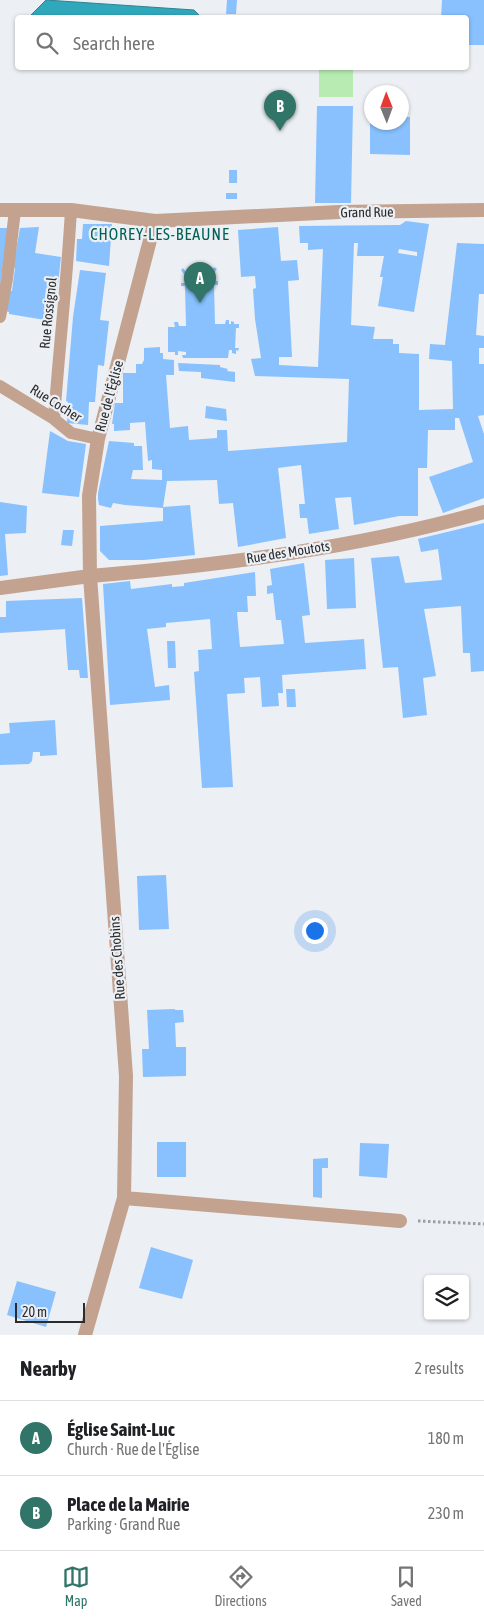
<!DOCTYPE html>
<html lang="en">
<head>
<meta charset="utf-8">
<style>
	body { margin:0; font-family:"Asap Condensed",sans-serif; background:#f6f6f6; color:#202124 }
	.controls { position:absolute; right:15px; bottom:15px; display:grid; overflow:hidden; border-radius:5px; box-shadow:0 1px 4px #0004 }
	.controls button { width:45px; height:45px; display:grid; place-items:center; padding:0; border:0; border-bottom:1px solid #e0e0e0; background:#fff; color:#202124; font:25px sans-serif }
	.compass { position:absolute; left:364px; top:85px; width:45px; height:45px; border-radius:50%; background:#fff; box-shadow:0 1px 4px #0004; rotate:359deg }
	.scale { position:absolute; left:15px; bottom:12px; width:70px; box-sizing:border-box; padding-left:5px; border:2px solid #2a2c2d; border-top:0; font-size:14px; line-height:18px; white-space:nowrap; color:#2a2c2d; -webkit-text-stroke:4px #eceff3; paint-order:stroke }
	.you { position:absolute; left:314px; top:930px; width:18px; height:18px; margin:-12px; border:4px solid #fff; border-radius:50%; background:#1a73e8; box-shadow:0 0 0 8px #1a73e833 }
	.badge { display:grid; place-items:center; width:32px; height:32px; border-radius:50%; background:#307568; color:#fff; font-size:16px; font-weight:700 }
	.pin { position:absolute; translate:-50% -41px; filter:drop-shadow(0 1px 2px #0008) }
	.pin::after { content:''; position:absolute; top:26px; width:18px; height:15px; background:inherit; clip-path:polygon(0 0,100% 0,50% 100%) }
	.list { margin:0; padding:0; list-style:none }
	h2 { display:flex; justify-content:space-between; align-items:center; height:65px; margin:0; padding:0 20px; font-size:21px }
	h2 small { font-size:16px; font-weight:400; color:#757577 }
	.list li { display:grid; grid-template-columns:32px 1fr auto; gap:15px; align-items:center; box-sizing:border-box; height:75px; padding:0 20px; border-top:1px solid #e0e0e0 }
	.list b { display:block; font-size:19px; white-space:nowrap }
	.list p { margin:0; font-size:16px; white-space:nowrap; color:#757577 }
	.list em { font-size:16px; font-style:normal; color:#757577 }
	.icon { flex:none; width:28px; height:28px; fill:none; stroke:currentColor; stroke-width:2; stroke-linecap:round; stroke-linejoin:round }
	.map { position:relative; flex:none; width:484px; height:1335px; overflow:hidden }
	.search { position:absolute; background:#fff; box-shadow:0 1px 4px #0004; left:15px; right:15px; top:15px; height:55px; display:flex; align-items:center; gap:12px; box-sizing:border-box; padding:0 18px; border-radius:5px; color:#757577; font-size:19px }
	.sheet { height:215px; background:#fff }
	nav { display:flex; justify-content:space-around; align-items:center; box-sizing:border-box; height:70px; border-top:1px solid #e0e0e0; background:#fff; font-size:14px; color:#757577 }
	nav a { display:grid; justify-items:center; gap:2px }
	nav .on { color:#307568 }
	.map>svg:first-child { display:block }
	.green { fill:#b7ebb1 }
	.water { fill:#30a8bc; stroke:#2e8391 }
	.building { fill:#88c1fe; fill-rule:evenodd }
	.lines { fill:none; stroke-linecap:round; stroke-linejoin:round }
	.path { stroke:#9c9fa2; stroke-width:3; stroke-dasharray:2.5 2.5; stroke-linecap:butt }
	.service { stroke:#c3a28f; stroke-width:12 }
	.minor { stroke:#c3a28f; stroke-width:14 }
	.tertiary { stroke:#c3a28f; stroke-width:14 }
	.labels { text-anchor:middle; stroke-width:4.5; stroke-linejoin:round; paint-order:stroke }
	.street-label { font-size:14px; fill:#2a2c2d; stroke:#eceff3 }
	.quarter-label { font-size:16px; letter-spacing:1px; fill:#026155; stroke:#eceff3 }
</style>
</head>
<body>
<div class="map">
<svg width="484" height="1335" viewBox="0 0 484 1335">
	<rect width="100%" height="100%" fill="#eceff3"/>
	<!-- green -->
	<path class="green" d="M319 68H353V97H319Z"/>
	<!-- water -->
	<path class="water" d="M46 0 194 10 201 17H29Z"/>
	<!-- building -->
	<path class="building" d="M227 0H237L236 14H226Z
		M442 0H484V45H466V18H441Z
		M317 106H353L351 203H315Z
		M402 117H410V155L370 154V122H402Z
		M229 170H237V183H229Z
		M226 193H237V199H226Z
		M406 221 429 224 414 312 378 306 383 277H380L384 256H357L358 243H354L351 325 375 327 373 339H393V344H399V353L419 354V410L453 409 452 361 429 359 430 344 445 345 457 243 484 244V294H479L476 335 484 336V348H479V364H484V415L478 416 484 434V498L443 513 429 477 473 462 459 418H455V430H428L427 468H418V516H399L354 525 351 497 335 498 339 529 309 534 307 518H300L299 504H305L301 465 278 468 286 538 238 547 233 503 219 504 217 480 167 481 163 507 190 505 195 555 144 560H109L100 551V526L163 521V508L125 505 113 503 111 508 99 505 98 499V493L109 441 134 443V446H142L143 470H133L131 479 162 480V470L152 469V460L148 461 145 422 130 423V430L114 431V424H112L115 403H123V373H136V364H142L144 360V348L160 347V353H163V359L174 360V375H166L170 428 188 426 189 440 217 438V430H227L228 451 347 442 349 379 255 376 251 359 261 358 255 319 253 289 256 288 255 276 241 277 238 230 278 227 281 261 297 260 299 280 288 281 292 357H279V365L318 367 323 249 308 250V243H300L299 226 400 225ZM399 249 417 252V256L398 253Z
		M83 224H112L109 266 76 261 77 239H82Z
		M39 227 35 253 61 257 57 293 49 291 45 320 9 314V312L5 311 8 290 12 291 15 268H13L20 228Z
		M0 228H8L0 286Z
		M214 267 217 269 214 273V281H218V285H214L215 324H225L226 320H229V324H231V321L234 322V324H239V328H236L235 348H239L238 351 236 350V354L232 353V350H229L228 358H183L182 355H186V352L178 351V355H175V352H168V327H175L174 322H178L179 326H186L185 286H181V283H185L184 274 181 270 183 268 186 272H211Z
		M80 270 106 273 100 320 109 321 104 366 98 365 95 402H89L88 425 67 423 68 402 66 401 73 317Z
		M178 363 220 365V367L228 369 227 371 235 372V382L201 378V372L179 371Z
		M206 406 226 409 227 421 205 418Z
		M50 431 68 441 86 444 79 497 42 493Z
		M0 502 27 506 26 533 5 534 8 575 0 576Z
		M484 523V671L471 672 470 653H463L461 606 424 609 436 676 423 678 427 715 403 718 398 667 383 668 371 558 399 556 405 583 442 580 438 549 421 552 418 539Z
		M63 530H74L72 546 61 545Z
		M354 558 356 608 327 609 325 560Z
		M304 563 310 615 302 616 305 643 364 639 366 669 282 675 283 693H278L279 706 262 707 260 677 244 678 245 693 227 694 233 787 202 788 194 672 199 671 198 650 212 649 210 619 166 623V627L147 629 155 687 169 685 170 700 110 705 103 584 130 581 131 589 172 584V587L184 586V583L255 572 256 596H247L248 612H237L240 647 284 644 281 620H276L273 593 267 594V586L272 585 270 569Z
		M82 598 88 678H80L79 670H68L65 629 0 633V617H6V601Z
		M167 641H175L176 668H168Z
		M286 689H295L296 707H287Z
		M55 720 57 755 40 756V752H33L32 761 29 764 0 765V734L10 733 9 723Z
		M166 875 169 929 139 930 137 876Z
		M175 1009V1010H183L184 1022 175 1023 176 1047H186V1076L143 1077 142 1049H149L147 1010Z
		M157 1142H186V1177H157Z
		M360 1143 389 1144 387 1178 359 1176Z
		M328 1158V1168H322V1198L313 1197V1159Z
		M151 1247 193 1260 182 1299 139 1288Z
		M17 1281 56 1292 46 1327 7 1315Z"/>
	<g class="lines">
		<!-- path -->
		<path class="path" d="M418 1221 484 1224"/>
		<!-- service -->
		<path class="service" d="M0 317 7 279 15 210
			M0 386 54 419 71 433 98 439
			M54 419C59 350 67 280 71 210"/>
		<!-- minor -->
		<path class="minor" d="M0 210H71L155 221
			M124 1198 400 1221
			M85 1335 124 1198 126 1076 90 576C222 565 356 548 484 512"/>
		<!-- tertiary -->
		<path class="tertiary" d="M0 588 90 576 89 496 98 439 155 221 339 212 484 210"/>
	</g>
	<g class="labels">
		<!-- street labels -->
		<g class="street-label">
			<text transform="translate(367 212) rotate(-1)" y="5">Grand Rue</text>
			<text transform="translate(48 313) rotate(-84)" y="5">Rue Rossignol</text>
			<text transform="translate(109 396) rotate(-75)" y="5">Rue de l'Église</text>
			<text transform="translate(56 403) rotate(32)" y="5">Rue Cocher</text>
			<text transform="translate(288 552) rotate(-9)" y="5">Rue des Moutots</text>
			<text transform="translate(117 958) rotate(-94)" y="5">Rue des Chobins</text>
		</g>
		<!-- quarter labels -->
		<g class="quarter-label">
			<text x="160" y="240">CHOREY-LES-BEAUNE</text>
		</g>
	</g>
</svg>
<div class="controls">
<button><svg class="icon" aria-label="layers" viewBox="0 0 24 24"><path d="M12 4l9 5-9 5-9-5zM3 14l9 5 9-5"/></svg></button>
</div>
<svg class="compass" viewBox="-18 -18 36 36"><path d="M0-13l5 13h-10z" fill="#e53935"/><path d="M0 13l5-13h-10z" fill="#757577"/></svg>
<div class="scale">20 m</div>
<div class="you"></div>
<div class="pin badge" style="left:200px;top:303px">A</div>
<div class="pin badge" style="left:280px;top:131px">B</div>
<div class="search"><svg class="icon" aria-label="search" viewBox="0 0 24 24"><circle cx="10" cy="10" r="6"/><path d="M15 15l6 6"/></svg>Search here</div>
</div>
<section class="sheet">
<h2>Nearby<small>2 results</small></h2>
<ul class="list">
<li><span class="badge">A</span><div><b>Église Saint-Luc</b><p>Church · Rue de l'Église</p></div><em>180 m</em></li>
<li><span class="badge">B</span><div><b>Place de la Mairie</b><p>Parking · Grand Rue</p></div><em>230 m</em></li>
</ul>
</section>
<nav>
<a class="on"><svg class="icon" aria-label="map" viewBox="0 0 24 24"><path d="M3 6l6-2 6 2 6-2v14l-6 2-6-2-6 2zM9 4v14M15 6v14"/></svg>Map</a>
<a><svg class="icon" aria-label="directions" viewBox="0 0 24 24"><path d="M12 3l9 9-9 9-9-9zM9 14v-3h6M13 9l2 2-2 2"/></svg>Directions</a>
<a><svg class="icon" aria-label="saved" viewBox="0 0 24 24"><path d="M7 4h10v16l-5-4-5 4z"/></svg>Saved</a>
</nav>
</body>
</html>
